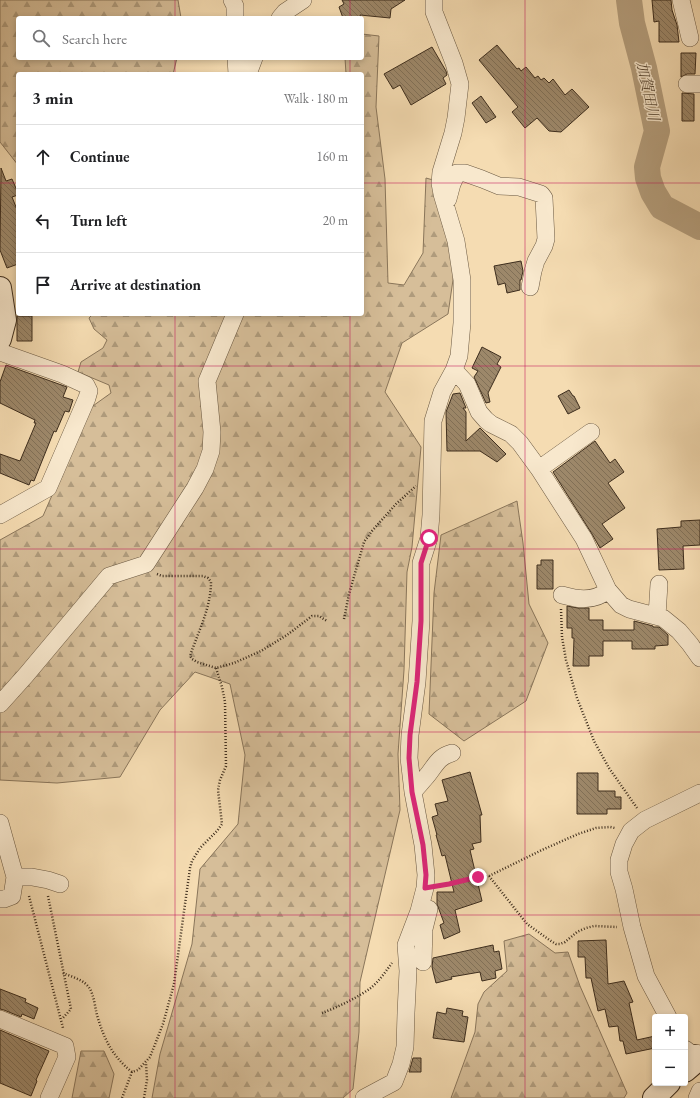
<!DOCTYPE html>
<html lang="en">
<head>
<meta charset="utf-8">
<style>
	body { margin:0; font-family:"EB Garamond","Noto Serif JP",serif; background:#f6f6f6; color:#202124 }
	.controls { position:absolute; right:12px; bottom:12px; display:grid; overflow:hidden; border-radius:4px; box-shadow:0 2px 6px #0003 }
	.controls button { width:36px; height:36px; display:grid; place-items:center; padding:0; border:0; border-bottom:1px solid #e0e0e0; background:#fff; color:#202124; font:20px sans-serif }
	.stop { position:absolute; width:12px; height:12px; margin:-9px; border:3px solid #db2777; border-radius:50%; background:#fff }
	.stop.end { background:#db2777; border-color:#fff; box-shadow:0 1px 4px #0008 }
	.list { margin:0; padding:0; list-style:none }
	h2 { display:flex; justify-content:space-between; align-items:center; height:52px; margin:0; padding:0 16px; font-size:17px }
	h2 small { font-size:13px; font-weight:400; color:#757577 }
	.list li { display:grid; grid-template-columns:26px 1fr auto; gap:12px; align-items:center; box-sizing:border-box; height:64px; padding:0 16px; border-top:1px solid #e0e0e0 }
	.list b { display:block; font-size:15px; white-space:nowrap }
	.list em { font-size:13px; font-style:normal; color:#757577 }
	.icon { flex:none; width:22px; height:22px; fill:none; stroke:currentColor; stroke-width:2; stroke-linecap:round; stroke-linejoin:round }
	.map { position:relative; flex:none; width:700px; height:1098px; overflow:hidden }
	.search { position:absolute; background:#fff; box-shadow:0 2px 6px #0003; left:16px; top:16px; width:348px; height:44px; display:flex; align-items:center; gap:10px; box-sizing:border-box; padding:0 14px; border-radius:4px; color:#757577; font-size:15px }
	.panel { position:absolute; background:#fff; box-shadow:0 2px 6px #0003; left:16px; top:72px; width:348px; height:244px; border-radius:4px }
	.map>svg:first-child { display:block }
	.forest { fill:url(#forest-firs); stroke:#8a765b }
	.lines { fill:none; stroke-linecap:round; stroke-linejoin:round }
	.river { stroke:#b6a07f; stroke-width:26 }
	.building { fill:url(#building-back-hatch); stroke:#3d2d1d }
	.street-casing { stroke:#6b5942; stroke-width:18 }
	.secondary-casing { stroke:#3d2d1d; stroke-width:24 }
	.path { stroke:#3d2d1d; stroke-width:2.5; stroke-dasharray:1 2; stroke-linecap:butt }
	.street { stroke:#f8e8cd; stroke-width:17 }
	.secondary { stroke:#f8e8cd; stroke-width:22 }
	.route { stroke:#db2777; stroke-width:5 }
	.grid { fill:none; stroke:#c2185b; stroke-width:1; stroke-opacity:0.55 }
	.labels { text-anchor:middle; stroke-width:3; stroke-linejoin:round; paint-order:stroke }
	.water-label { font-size:15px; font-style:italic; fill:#5b4a36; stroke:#f8e8cd }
</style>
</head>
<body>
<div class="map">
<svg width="700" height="1098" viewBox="0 0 700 1098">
	<defs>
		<pattern id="forest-firs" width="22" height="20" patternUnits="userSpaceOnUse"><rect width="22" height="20" fill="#d6be99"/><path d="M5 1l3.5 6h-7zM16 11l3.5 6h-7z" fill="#af9b7c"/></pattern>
		<pattern id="building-back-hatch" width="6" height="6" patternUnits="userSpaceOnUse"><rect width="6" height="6" fill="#9d886a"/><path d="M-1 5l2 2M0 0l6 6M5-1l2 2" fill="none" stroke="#817057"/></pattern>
	</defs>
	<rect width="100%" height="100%" fill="#f5dcb2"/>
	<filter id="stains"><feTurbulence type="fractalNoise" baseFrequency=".005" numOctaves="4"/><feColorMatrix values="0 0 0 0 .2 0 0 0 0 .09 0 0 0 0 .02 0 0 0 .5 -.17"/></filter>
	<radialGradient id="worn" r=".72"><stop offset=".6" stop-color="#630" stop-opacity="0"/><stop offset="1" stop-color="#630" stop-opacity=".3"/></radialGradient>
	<!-- forest -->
	<path class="forest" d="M0 0H178L181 18H18V58H177L173 74H18V165L0 142Z
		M362 34 379 36 376 107 385 179 388 283 404 285 423 253 426 178 433 180 444 221 454 273 448 314 402 343 385 392 421 447 412 547 407 572 404 670 398 754 400 810 360 982 359 1032 353 1089 343 1098H152L160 1054 192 944 200 869 238 824 245 755 230 684 195 672 160 710 120 777 57 783 0 780V540L43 516 90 408 111 393 109 385 78 372 81 362 103 348 107 340 94 329 89 318 93 314H362V74H346L345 58H362Z
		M517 501 523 543 529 604 548 643 526 701 464 741 429 714 434 593 441 535Z
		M529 934 555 953 568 952 580 986 627 1093 624 1098H451L475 1032 478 1004 484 992 507 971 504 941Z
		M81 1051H104L114 1074 109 1098H72Z"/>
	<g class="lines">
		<!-- river -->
		<path class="river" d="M629 0 632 23 644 68 657 131 647 167 648 178 653 192 662 207 700 227"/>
	</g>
	<!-- building -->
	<path class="building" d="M342 0H405L391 9 390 18 360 15 361 18H343L339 7 344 4Z
		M652 0H671L672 10 677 25 679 42H659V21L654 22Z
		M497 45 517 69 519 68 521 71 526 67 535 78 538 76 541 80 544 78 549 83 553 79 565 95 572 89 589 107 561 132 549 131 537 118 525 128 512 112 518 107 479 60Z
		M432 47 446 71 447 75 443 78 446 84 411 105 400 85 393 89 384 74Z
		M681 53H696L695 74H687L681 77Z
		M682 93 694 94V121H682Z
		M481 96 496 117 486 123 472 103Z
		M1 168 6 181 12 179 18 193V195L12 197 18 212V264L7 268 0 250Z
		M521 261 523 271 521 280H520V290L507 293 505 283 498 285 494 266Z
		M17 316H32V341H17Z
		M482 347 501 357 497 364 501 367 488 393 490 402 486 403 474 377 478 371 472 368Z
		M6 365 67 387 63 397 73 400 69 412 65 411 56 432 54 431 34 481 31 480 29 485 0 473V454L20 461 36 423H34L35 420 0 403V382Z
		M569 390 573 396H574L580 408 568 414 558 396Z
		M460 393 466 408H463L466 412V441L480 428 506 454 497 462 480 451H447L446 412 453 394Z
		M595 441 610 463 615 459 624 472 608 483 625 508 602 524 613 539 600 548 592 534 553 472Z
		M700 520V545L683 546 684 569 659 570 657 529 681 527V521Z
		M541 560H553V589H537V565H541Z
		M567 606 578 608H589V620H603V630H634V621L653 626V627H659L668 635V645L655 646V649H632V641H603V656H589V666H573L574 638H572V628H567Z
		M470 772 482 815H480L481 842 472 844 474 849 470 850 482 901 455 910 460 932 444 939 440 925 444 923 437 904V892H454L445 855 442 856 436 835H437L432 817 438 815 435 804 448 801 442 780Z
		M577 773H598V791H615V797H621V809H607V814H577Z
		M606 940 608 984 624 981 633 1002 629 1003 637 1040 655 1036V1048L626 1054 623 1041H620L618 1026 609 1027 605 1009 598 1011 591 978H586L585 957H578V941Z
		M493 945 494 952 499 951 502 969 495 971 496 978 482 981 480 972 451 977 452 979 436 983 432 967 433 958Z
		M0 989 26 999 25 1002 38 1008 34 1019 22 1014 21 1017 4 1010 0 1009Z
		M447 1008 463 1011 462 1016 468 1017 464 1042 433 1038 437 1012 446 1014Z
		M0 1030 49 1051 36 1080 37 1081 31 1096 0 1083Z
		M413 1058H421V1072H409Z"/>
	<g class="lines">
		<defs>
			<path id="street" d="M232 0 235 6V18
				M681 0 690 38
				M280 18 285 12 303 0
				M236 58 237 74
				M248 74 254 58
				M687 84H700
				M445 200 448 199 452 184 457 173H465L482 179 499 186 519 187 541 194 544 198 546 239 544 246 536 261 533 271 530 287
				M0 352 62 374 86 385 89 391 87 398 48 488 0 515
				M454 370 467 384 479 412 486 420 491 424 511 434 520 443 539 469 584 539 608 590 621 605 629 609 663 618 679 631 690 644 700 658
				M539 469 591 432
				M562 595C566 596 570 597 575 598 587 600 599 598 608 590
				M657 616 659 584
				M0 704 26 675 109 576 146 564 195 488 205 469 211 451 212 432 207 381 235 314
				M413 792C417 787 422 782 426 777 435 767 437 757 452 753
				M0 823 15 877 12 896 4 899H0
				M15 877H32L48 880 60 884
				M423 962 424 929 429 909
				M668 1017 646 976 632 927 624 889 619 872V860L624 844 631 831 645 820 700 793
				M0 1019 65 1046 67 1057 49 1098
				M685 1049 689 1052 700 1054
				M364 1098 394 1082 401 1064 405 1047 406 1013 408 971 406 945 419 911 425 888 426 875 423 845 413 792 409 758 410 735 417 682 421 621V563L429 538 431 515 433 421 442 392 454 370 459 356 462 323V280L456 241 442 194 440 183 441 172 453 133 456 118 460 84 454 63 434 12V0
				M697 1098 700 1091"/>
			<path id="secondary" d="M0 288 5 320 0 339
				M685 1071 700 1058
				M654 1098 669 1083"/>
		</defs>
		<!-- street casing -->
		<use href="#street" class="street-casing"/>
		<!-- secondary casing -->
		<use href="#secondary" class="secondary-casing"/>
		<!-- path -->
		<path class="path" d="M157 574 162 576H203L208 578 211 582C211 608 198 632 190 656L192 659 197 662 216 668 234 663 261 651 287 635 312 616H319L327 621
			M561 609 562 637 566 660 577 698 594 741 609 768 637 808
			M344 619 349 594 364 542 372 531 396 504 416 486
			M489 876 527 924 551 941 556 944H560L565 942 577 932 586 928 594 926 617 927
			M439 886 478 877 489 876 542 850 578 834 596 828 610 827 615 828
			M29 896 63 1028
			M48 896 71 1009 62 1019
			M63 973C72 977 85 980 90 989 94 996 95 1007 97 1015 104 1039 112 1056 132 1072L138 1070 150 1057 163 1024 174 984 190 868 192 861 200 848 217 831 222 824 218 790 220 780 226 766 225 702 222 687 216 668
			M322 1013C338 1007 359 997 372 987 380 980 386 971 392 963
			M122 1098 132 1072
			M144 1098 147 1080 146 1063"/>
		<!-- street -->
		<use href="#street" class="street"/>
		<!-- secondary -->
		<use href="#secondary" class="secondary"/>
	</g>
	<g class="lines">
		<!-- route -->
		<path class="route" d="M429 538 421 563V621L417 682 410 735 409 758 412 792 423 845 426 875 425 888 449 884 478 877"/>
	</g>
	<!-- grid -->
	<path class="grid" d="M175 0V18M350 0V18M525 0V1098M175 58V74M350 58V74M0 183H18M362 183H700M175 314V1098M350 314V1098M0 366H700M0 549H700M0 732H700M0 915H700"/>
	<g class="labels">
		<!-- water labels -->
		<g class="water-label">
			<text transform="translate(648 91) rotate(78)" y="5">加賀田川</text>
		</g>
	</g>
	<rect width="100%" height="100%" filter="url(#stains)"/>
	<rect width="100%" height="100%" fill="url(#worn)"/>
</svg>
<div class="controls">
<button>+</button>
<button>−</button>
</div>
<div class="stop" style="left:429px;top:538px"></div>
<div class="stop end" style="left:478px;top:877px"></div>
<div class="search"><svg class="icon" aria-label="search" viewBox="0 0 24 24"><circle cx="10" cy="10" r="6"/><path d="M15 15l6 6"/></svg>Search here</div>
<section class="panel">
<h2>3 min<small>Walk · 180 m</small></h2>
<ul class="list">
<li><svg class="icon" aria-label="ahead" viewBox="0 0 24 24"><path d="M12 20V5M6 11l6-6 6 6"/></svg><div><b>Continue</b></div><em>160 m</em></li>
<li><svg class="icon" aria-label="left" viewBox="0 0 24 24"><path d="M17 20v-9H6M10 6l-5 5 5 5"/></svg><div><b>Turn left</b></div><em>20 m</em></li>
<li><svg class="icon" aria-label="arrive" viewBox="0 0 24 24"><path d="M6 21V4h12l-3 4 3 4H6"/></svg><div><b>Arrive at destination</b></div></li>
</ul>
</section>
</div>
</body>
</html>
